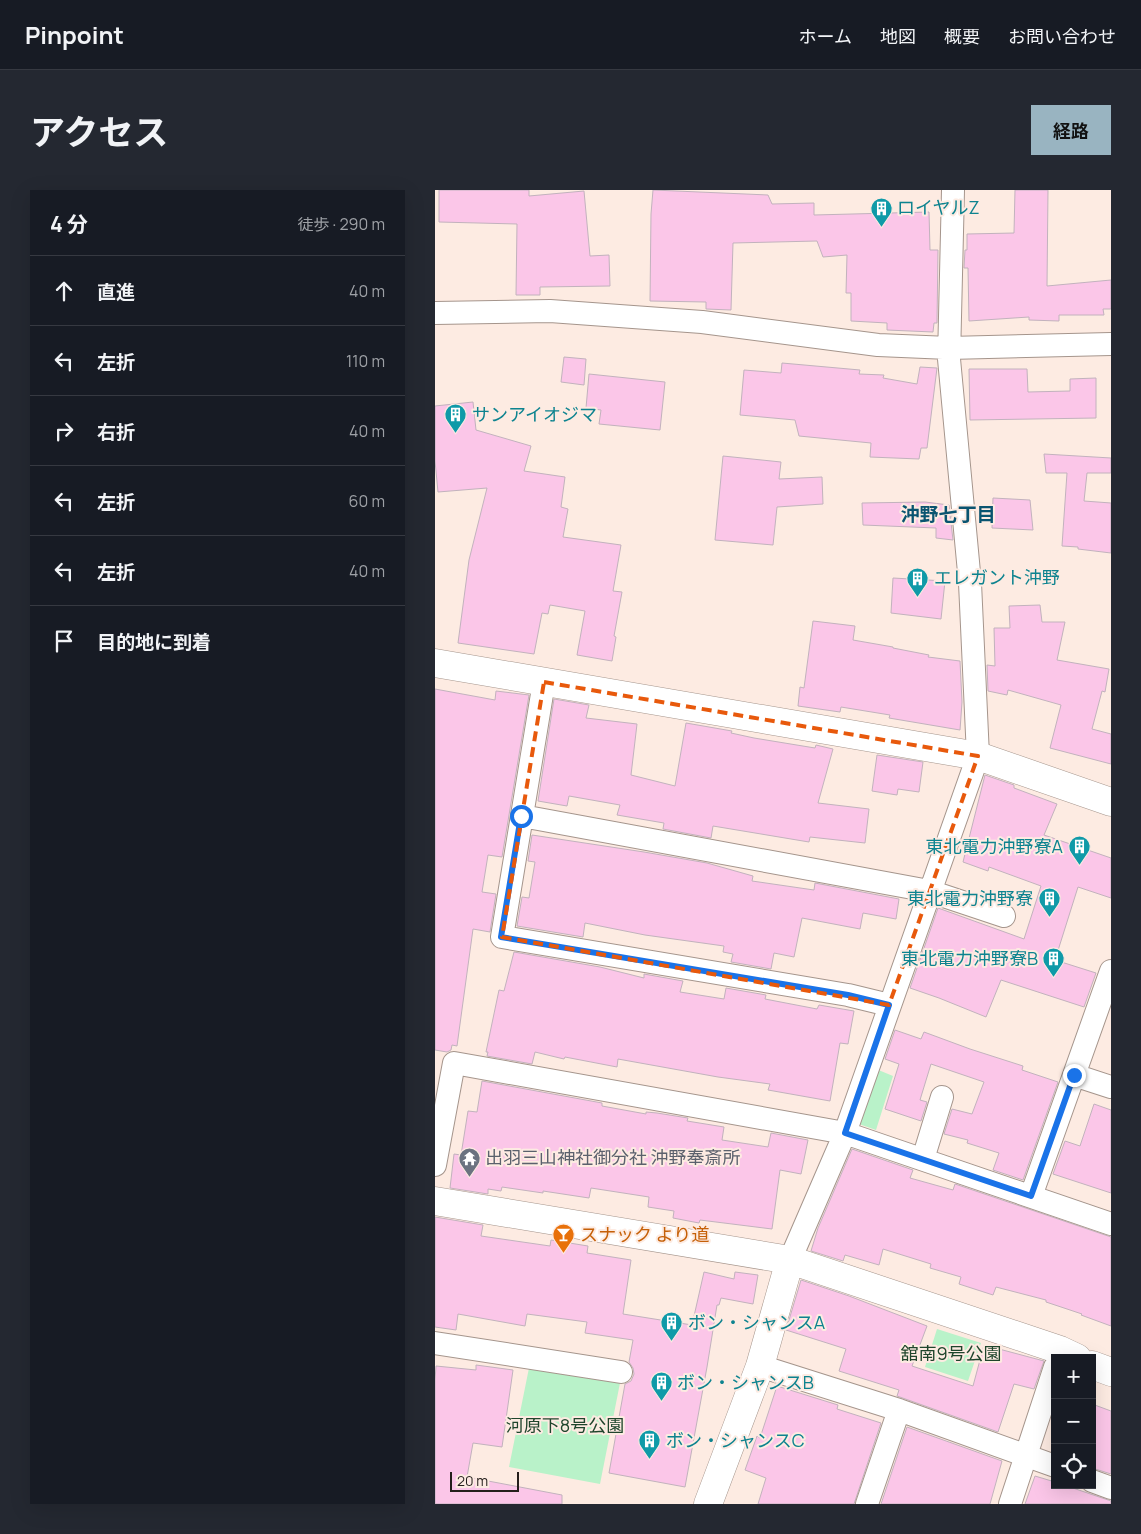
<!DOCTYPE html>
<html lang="ja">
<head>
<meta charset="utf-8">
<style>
	body { margin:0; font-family:Manrope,"Noto Sans JP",sans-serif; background:#242831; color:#f1f3f6 }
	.controls { position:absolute; right:15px; bottom:15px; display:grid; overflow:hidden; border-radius:0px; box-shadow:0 5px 20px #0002 }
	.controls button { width:45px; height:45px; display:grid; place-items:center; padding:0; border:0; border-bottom:1px solid #363941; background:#171b24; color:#f1f3f6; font:25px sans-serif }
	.scale { position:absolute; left:15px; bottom:12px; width:69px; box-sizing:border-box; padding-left:5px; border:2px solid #241e1b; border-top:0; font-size:14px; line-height:18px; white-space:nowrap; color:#241e1b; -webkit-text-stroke:4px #fdebe2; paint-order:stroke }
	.stop { position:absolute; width:15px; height:15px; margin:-11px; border:4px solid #1a73e8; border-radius:50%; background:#fff }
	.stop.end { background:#1a73e8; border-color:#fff; box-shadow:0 1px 5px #0008 }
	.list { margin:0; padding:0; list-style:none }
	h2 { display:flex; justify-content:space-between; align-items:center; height:65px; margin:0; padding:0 20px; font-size:21px }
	h2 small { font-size:16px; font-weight:400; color:#9ea1a6 }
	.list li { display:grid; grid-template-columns:32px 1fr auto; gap:15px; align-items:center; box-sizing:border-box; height:70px; padding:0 20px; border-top:1px solid #363941 }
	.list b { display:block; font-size:19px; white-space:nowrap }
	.list em { font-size:16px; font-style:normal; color:#9ea1a6 }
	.icon { flex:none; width:28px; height:28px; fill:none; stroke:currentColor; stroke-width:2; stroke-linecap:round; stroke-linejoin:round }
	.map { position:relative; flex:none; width:676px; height:1314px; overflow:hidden; border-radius:0px }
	header { display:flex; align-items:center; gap:30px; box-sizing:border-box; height:70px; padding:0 25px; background:#171b24; border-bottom:1px solid #363941 }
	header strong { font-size:24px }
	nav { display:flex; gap:28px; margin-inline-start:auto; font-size:18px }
	.intro { display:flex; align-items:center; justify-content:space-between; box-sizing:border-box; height:120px; padding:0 30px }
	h1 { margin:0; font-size:35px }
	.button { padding:12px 22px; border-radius:0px; background:#99b4c1; color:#111; font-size:18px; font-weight:700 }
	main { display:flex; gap:30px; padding:0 30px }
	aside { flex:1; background:#171b24; border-radius:0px; box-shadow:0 5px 20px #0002 }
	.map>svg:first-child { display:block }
	.green { fill:#b9f2c9 }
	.building { fill:#fbc6e8; stroke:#c2b2bd }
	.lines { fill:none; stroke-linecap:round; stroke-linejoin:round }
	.street-casing { stroke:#a5958c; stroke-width:24 }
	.secondary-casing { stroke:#a5958c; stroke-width:29 }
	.street { stroke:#fff; stroke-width:22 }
	.secondary { stroke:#fff; stroke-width:28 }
	.route { stroke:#1a73e8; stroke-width:6 }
	.marked { fill:none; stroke:#e8590c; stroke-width:4; stroke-dasharray:10 6; stroke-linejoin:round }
	.labels { text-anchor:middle; stroke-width:4; stroke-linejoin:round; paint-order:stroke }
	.culture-label { font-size:18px; fill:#0d838f; stroke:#fdebe2; text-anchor:start }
	.worship-label { font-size:18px; fill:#5b616d; stroke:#fdebe2; text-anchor:start }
	.food-label { font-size:18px; fill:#c56008; stroke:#fdebe2; text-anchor:start }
	.park-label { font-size:18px; fill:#1f452c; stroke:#fdebe2 }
	.neighbourhood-label { font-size:19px; font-weight:bold; fill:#0a5470; stroke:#fdebe2 }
</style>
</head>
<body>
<header>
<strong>Pinpoint</strong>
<nav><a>ホーム</a><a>地図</a><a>概要</a><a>お問い合わせ</a></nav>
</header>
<div class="intro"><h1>アクセス</h1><a class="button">経路</a></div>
<main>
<aside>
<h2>4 分<small>徒歩 · 290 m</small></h2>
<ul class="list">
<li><svg class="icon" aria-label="ahead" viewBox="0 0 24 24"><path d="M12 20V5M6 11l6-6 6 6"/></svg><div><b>直進</b></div><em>40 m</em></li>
<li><svg class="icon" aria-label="left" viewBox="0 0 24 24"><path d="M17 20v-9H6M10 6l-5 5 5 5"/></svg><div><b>左折</b></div><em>110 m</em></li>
<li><svg class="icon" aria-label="right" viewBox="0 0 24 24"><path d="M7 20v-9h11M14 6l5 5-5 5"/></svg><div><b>右折</b></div><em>40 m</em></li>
<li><svg class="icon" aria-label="left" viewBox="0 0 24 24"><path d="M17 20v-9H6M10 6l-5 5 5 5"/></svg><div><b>左折</b></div><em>60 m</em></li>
<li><svg class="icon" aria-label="left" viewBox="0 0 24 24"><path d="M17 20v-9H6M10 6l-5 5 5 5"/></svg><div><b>左折</b></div><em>40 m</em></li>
<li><svg class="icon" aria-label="arrive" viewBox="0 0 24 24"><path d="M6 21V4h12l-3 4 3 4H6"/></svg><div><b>目的地に到着</b></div></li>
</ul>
</aside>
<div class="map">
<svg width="676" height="1314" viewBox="0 0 676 1314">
	<rect width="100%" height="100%" fill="#fdebe2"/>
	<!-- green -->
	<path class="green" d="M441 879 458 886 441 940 421 933Z
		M502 1139 546 1153 533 1191 490 1177Z
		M94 1178 185 1193 165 1294 74 1277Z"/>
	<!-- building -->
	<path class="building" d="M4 0H94V6L149 1 155 66 174 65 175 96 105 97V105H81L82 34 4 32Z
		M218 0 333 5 337 14 379 13V25L494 22 495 60H503L502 133H499L498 142 452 140V133L416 131V103H411L412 65 388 67 382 51 298 53 296 120 271 119V112L215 111 216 24Z
		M580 0H613L612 96 676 90V119H668L669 125H624V131L594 130V127L534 131 533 78H529L530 60H532V44L579 43Z
		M129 167 151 169 149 195 126 192Z
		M347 173 425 180 424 184 449 185 448 188 482 194 485 177 502 178 492 258H486L484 269 435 267 436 253 364 246 360 230 305 225 309 180 346 183Z
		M534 179H592L593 202 635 201V189L661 188V228L535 230Z
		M154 184 230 192 225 240 164 234 166 220 151 218Z
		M38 212 41 240 96 256 89 281 130 287 126 317 133 319 128 347 186 355 178 401 187 402 179 446 181 447 177 471 142 465 150 421 115 415 113 424 107 423 99 464 23 453 34 370 52 298 3 302 0 271V216Z
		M609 264 676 268V283H652L649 311 676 313V363L643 359V357L627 356 632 283H611Z
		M288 266 346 272 344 289 387 287 388 314 342 317 338 355 280 350Z
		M558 308 595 310 598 340 557 338Z
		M490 312 514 315 518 350 501 348V338L428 335 427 313Z
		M458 388 510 391 506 429 456 423Z
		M605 415 607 432H630L622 470 674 479 670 502 667 501 657 539 676 544V574L615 558 626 515 573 500 572 505 553 501 552 475 560 476 559 438H575L574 416Z
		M378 431 420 436 418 450 458 457V458L494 465 493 467 525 471 527 512 525 540 454 528 455 525 406 517 405 522 363 516 365 497 369 498Z
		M0 499 60 510 61 501 94 505 67 667 53 665 47 702 61 704 55 742 38 739 22 856 17 855 16 860 12 862 0 860Z
		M119 509 154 515 151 528 202 534 196 585 240 596 251 533 297 541 296 543 319 548 380 558 381 555 398 559 383 613 434 619 430 653 375 647 374 652 278 636 276 648 228 639 229 633 182 625 185 615 134 606 132 616 103 611Z
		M442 565 488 572 484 602 463 599 462 605 437 601Z
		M550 585 579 595V598L622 614 609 645 676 668V708L643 697 620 770 661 783 649 817 566 790 551 827 504 808 475 798 503 718 589 749 606 696 554 677 553 681 528 672Z
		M97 645 209 662 272 673 318 686 317 691 379 700 380 693 464 709 461 729 428 723 425 739 367 728 359 767 339 763 336 779 296 772 298 764 288 762 289 756 210 745 150 733 148 747 82 736 87 707 94 708 100 672 93 671Z
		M79 762 165 777 209 788V784L248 791 245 802 289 809 291 798 331 805 330 809 382 819 384 815 419 821 413 854 405 853 395 911 333 900 335 894 283 887 183 869 182 877 130 867 129 869 100 862 97 874 52 866 53 862H51L64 800 69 801Z
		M460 840 486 849 489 842 535 859 588 876 587 880 623 892 588 990 558 980 564 963 532 953 533 950 509 944 517 919 537 924 549 892 496 874 485 910 492 912 486 931 450 919 464 874 450 869Z
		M47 891 167 913V916L211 924V922L222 923 253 928 252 931 289 937 287 950 333 957 336 943 373 950 366 984 345 980 337 1039 265 1030 264 1033 238 1028 239 1021 213 1017 214 1007 156 998 154 1008 108 1001V1003L67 997 66 1001 53 999V1004L15 998 19 964 26 965 33 921 42 922Z
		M659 914 676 920V1003L618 984 630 951 645 956Z
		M417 959 478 980 475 988 518 1000 520 994 676 1047V1136L646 1125 647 1124 611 1112V1110L561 1097 558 1105 524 1094 526 1087 495 1078 496 1074 448 1059 444 1075 410 1065 408 1071 376 1061 383 1038Z
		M0 1027 48 1035 46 1046 115 1056 116 1050 153 1056 152 1063 196 1070 188 1124 257 1135 269 1082 299 1089 300 1082 323 1085 318 1114 286 1108 284 1115H282L272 1177 250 1297 174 1283 190 1194 196 1191 199 1184 198 1178 194 1172 198 1150 150 1143 152 1132 92 1124 90 1136 23 1124 21 1140 0 1137Z
		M366 1090 414 1106 492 1136 477 1176 538 1196 549 1155 609 1171 599 1199 579 1194 563 1242 462 1206 464 1200 404 1181 411 1159 351 1140Z
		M41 1175 78 1180 67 1257 38 1253 32 1287 127 1305V1314H0V1190L1 1176 41 1180Z
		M342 1196 403 1215 402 1219 446 1233 419 1314H323L331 1288 310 1280 322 1246 325 1248Z
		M657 1214 676 1221V1284L657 1278Z
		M472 1237 567 1271 555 1314H446Z
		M600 1286 620 1292V1295H629L676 1311V1314H590Z"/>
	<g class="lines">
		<defs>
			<path id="street" d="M0 123 115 121 267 132 443 155 514 158 676 154
				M109 492 67 747 413 805 454 815
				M87 626 494 701 569 726
				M639 885 676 897
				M488 969 507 907
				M0 975 19 873 410 943 676 1034
				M596 1006 676 781
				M355 1070 410 943 543 566 535 393 514 169 518 0
				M0 1153 186 1182
				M325 1176 464 1220 620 1276
				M657 1291 676 1298
				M432 1314 464 1220
				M575 1314 620 1177"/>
			<path id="secondary" d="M0 473 543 566 676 612
				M0 1011 355 1070 625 1160 642 1168
				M657 1175 676 1182
				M273 1314 325 1176 355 1070"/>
		</defs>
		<!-- street casing -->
		<use href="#street" class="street-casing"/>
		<!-- secondary casing -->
		<use href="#secondary" class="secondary-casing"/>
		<!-- street -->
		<use href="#street" class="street"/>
		<!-- secondary -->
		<use href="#secondary" class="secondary"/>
	</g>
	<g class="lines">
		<!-- route -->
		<path class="route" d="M86 626 66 747 413 805 454 815 410 943 596 1006 639 885"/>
	</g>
	<!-- marked area -->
	<path class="marked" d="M109 492 543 566 454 815 67 747Z"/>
	<!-- icons -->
	<defs>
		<symbol id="building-pin" viewBox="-11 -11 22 30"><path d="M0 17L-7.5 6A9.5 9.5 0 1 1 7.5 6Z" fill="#0f9aa8" stroke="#fdebe2"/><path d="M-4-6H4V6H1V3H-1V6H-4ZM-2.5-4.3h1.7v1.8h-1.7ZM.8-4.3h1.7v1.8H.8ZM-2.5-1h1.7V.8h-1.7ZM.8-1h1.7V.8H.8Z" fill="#fff"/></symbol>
		<symbol id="temple-pin" viewBox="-11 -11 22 30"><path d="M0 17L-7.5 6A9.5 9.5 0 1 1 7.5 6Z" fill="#6b7280" stroke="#fdebe2"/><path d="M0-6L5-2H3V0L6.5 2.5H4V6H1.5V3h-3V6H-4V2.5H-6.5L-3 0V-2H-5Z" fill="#fff"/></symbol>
		<symbol id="bar-pin" viewBox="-11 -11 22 30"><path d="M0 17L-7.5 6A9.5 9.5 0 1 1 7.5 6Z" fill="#e8710a" stroke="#fdebe2"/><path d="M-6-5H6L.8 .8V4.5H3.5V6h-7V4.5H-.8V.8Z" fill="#fff"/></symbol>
	</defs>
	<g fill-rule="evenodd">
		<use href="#building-pin" x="434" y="6" width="25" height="34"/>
		<use href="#building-pin" x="8" y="212" width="25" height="34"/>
		<use href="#building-pin" x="470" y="376" width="25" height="34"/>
		<use href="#building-pin" x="632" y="644" width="25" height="34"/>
		<use href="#building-pin" x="602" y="696" width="25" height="34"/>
		<use href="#building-pin" x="606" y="756" width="25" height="34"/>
		<use href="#temple-pin" x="22" y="956" width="25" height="34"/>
		<use href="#bar-pin" x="116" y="1032" width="25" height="34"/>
		<use href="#building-pin" x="224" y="1120" width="25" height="34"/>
		<use href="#building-pin" x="214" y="1180" width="25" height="34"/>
		<use href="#building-pin" x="202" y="1238" width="25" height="34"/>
	</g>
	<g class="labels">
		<!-- culture labels -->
		<g class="culture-label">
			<text x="462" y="24">ロイヤルZ</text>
			<text x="37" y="231">サンアイオジマ</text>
			<text x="499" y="394">エレガント沖野</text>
			<text x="628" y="663" text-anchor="end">東北電力沖野寮A</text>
			<text x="598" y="715" text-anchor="end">東北電力沖野寮</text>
			<text x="603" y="775" text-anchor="end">東北電力沖野寮B</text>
			<text x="253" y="1139">ボン・シャンスA</text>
			<text x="242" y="1199">ボン・シャンスB</text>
			<text x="231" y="1257">ボン・シャンスC</text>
		</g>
		<!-- worship labels -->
		<g class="worship-label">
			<text x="50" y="974">出羽三山神社御分社 沖野奉斎所</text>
		</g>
		<!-- food labels -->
		<g class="food-label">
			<text x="145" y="1051">スナック より道</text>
		</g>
		<!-- park labels -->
		<g class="park-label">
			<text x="516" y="1170">舘南9号公園</text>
			<text x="130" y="1242">河原下8号公園</text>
		</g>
		<!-- neighbourhood labels -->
		<g class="neighbourhood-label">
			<text x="513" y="331">沖野七丁目</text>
		</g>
	</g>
</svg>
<div class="controls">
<button>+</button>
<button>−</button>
<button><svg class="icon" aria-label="locate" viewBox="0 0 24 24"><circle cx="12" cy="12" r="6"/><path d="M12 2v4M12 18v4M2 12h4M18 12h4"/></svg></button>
</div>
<div class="scale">20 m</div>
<div class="stop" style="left:86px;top:626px"></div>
<div class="stop end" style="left:639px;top:885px"></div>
</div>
</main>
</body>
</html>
